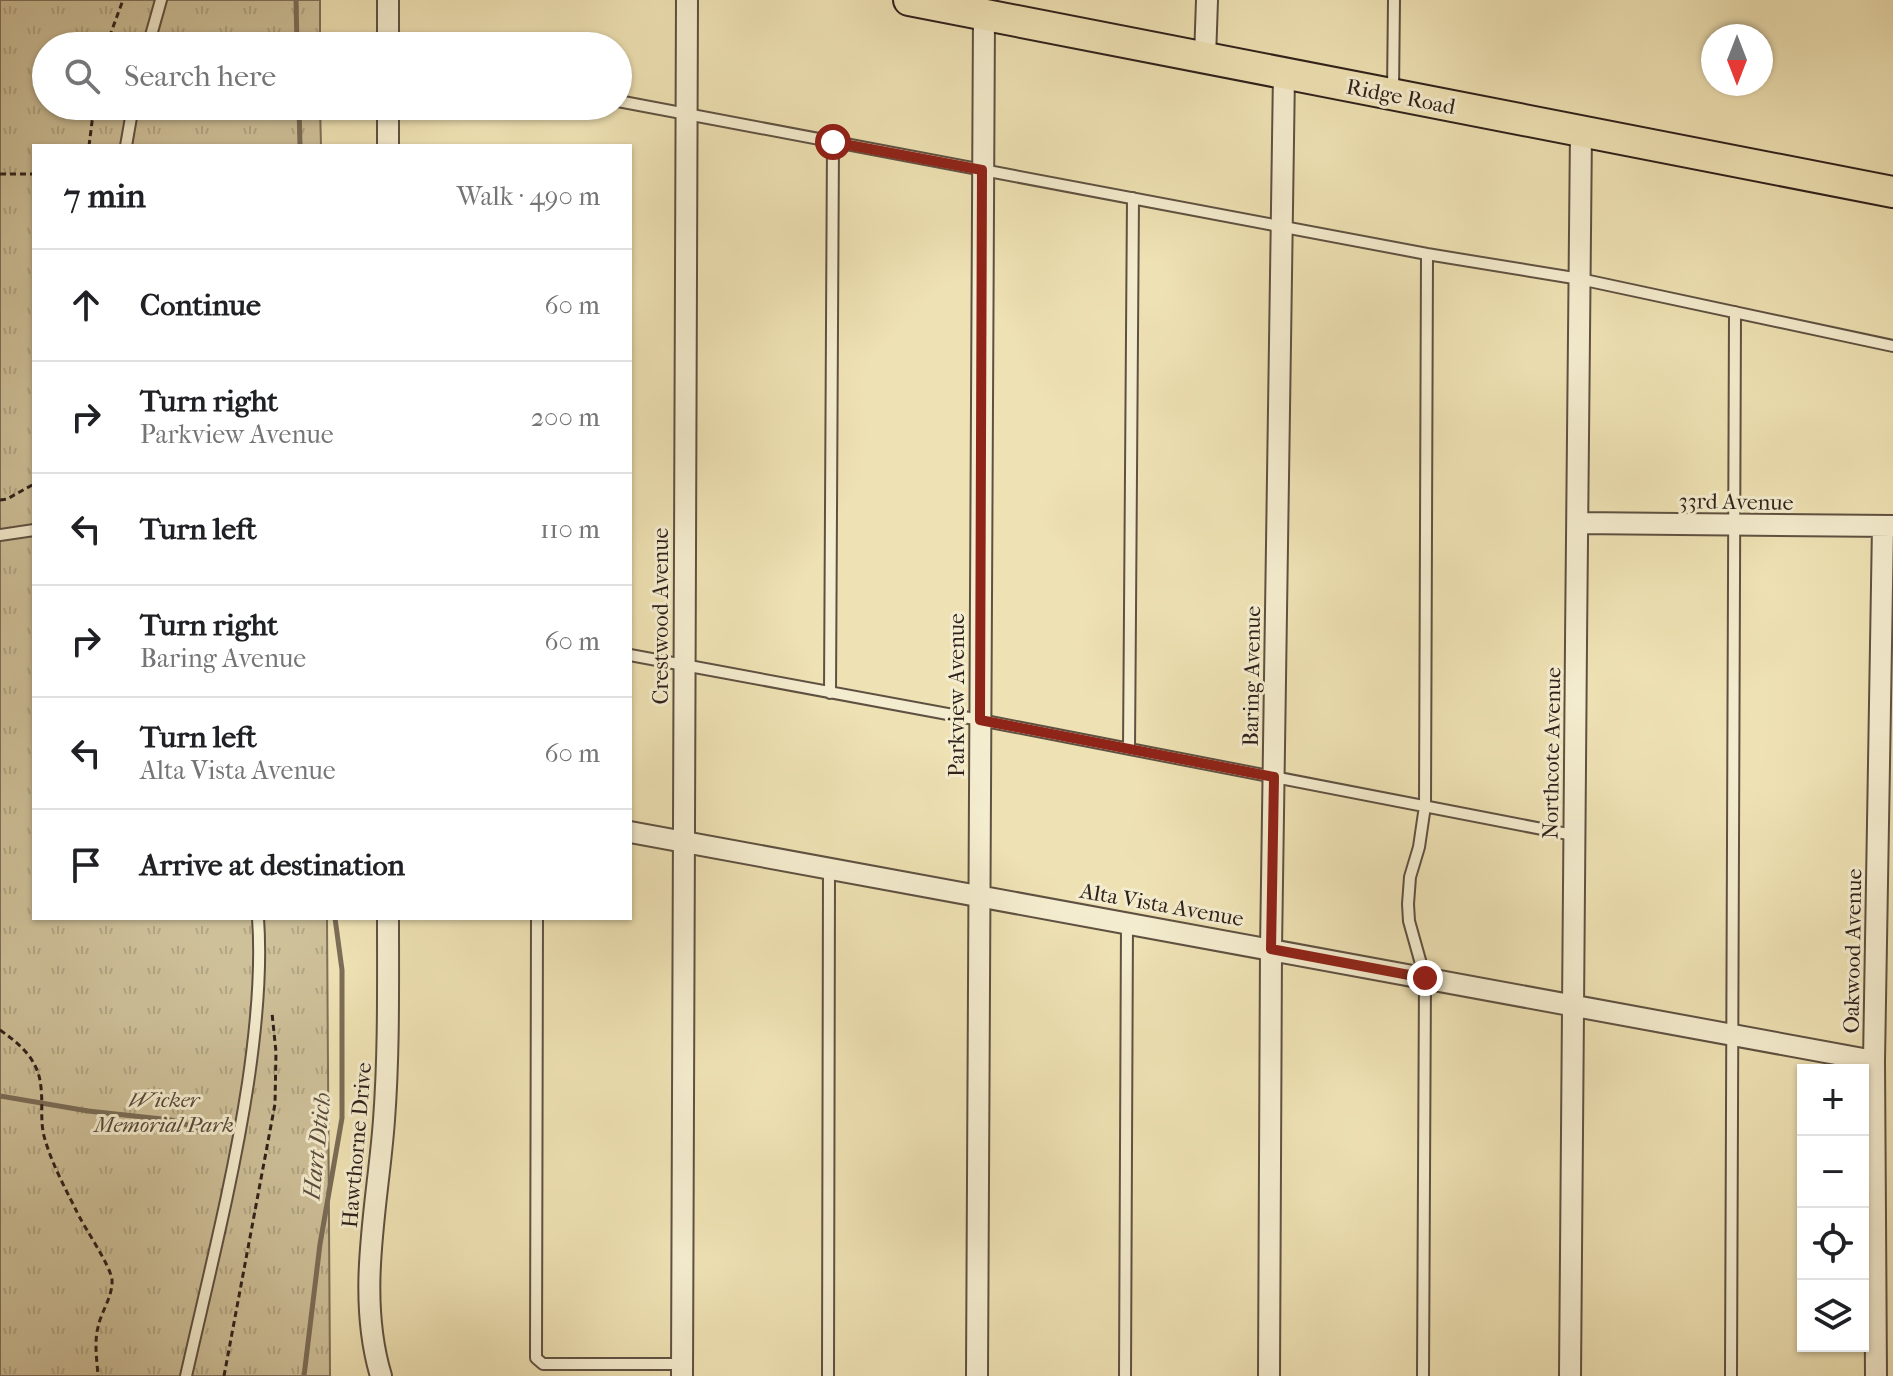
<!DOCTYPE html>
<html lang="en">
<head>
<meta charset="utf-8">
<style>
	body { margin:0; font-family:"IM FELL French Canon",serif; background:#f6f6f6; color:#202124 }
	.controls { position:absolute; right:24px; bottom:24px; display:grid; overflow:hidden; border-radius:0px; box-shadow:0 2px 6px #0004 }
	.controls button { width:72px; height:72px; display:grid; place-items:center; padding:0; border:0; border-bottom:2px solid #e0e0e0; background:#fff; color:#202124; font:40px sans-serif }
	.compass { position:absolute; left:1701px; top:24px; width:72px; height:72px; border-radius:50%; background:#fff; box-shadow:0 2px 6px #0004; rotate:180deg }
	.stop { position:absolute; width:24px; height:24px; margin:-18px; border:6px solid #8f2418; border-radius:50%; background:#fff }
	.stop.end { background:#8f2418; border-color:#fff; box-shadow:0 2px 8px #0008 }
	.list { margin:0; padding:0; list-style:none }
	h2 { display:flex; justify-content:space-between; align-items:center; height:104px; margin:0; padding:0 32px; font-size:34px }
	h2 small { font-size:26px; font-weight:400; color:#757577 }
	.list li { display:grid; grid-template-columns:52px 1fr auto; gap:24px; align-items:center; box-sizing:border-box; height:112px; padding:0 32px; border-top:2px solid #e0e0e0 }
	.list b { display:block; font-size:30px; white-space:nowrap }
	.list p { margin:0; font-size:26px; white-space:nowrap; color:#757577 }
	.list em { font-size:26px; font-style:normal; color:#757577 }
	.icon { flex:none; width:44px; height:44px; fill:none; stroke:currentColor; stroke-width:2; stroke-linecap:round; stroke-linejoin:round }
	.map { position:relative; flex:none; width:1893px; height:1376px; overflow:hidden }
	.search { position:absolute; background:#fff; box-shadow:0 2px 6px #0004; left:32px; top:32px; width:600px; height:88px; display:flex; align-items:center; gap:20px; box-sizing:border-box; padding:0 28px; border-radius:44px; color:#757577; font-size:30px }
	.panel { position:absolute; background:#fff; box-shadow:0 2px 6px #0004; left:32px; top:144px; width:600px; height:776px; border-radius:0px }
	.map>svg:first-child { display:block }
	.park { fill:url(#park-tufts); stroke:#7e705a; stroke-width:2 }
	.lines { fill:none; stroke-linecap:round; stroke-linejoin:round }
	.stream { stroke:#7b6d57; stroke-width:5 }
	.lane-casing { stroke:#5f5141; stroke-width:14 }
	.street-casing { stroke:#5f5141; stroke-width:24 }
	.primary-casing { stroke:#2f211b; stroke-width:34 }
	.path { stroke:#2f211b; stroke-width:3; stroke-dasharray:6 4; stroke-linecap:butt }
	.lane { stroke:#f4ecce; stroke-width:10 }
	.street { stroke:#f4ecce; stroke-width:20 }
	.primary { stroke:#eee1b3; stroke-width:30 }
	.route { stroke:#8f2418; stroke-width:10 }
	.labels { text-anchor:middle; stroke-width:6; stroke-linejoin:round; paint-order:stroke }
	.street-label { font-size:22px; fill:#2f211b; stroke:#f4ecce }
	.park-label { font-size:22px; font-style:italic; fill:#57493a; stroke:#f4ecce }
	.water-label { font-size:24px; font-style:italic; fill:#5b4d3e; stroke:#f4ecce }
</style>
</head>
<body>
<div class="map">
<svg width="1893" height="1376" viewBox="0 0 1893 1376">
	<defs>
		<pattern id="park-tufts" width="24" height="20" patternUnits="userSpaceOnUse" patternTransform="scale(2)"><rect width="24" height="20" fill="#cec099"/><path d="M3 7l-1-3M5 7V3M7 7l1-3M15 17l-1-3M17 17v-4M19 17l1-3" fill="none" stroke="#b1a583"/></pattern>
	</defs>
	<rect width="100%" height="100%" fill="#eee1b3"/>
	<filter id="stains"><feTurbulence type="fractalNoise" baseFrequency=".0025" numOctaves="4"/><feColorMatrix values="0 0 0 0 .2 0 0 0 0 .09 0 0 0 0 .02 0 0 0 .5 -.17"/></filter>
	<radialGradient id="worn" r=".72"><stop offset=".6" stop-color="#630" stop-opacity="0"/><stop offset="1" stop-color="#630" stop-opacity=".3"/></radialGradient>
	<!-- park -->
	<path class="park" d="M0 0H320V46H46V106H320L321 146H34V918H327L330 1376H0Z"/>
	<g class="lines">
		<!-- stream -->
		<path class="stream" d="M296 0 297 46
			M299 106 300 146
			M0 1096 88 1111 171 1120 198 1128
			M304 1376 320 1244 342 1118V970L335 918"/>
		<defs>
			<path id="lane" d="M148 46 161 0
				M1393 92 1394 0
				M618 101 1427 254 1580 279 1893 346
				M126 146 133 106
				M0 535 34 530
				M630 655 980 720 1573 835
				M830 693 833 142
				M1129 749 1133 198
				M537 918 536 1358 543 1364H682
				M186 1376C208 1279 233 1181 248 1083 256 1029 262 973 258 918
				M828 1376 829 868
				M1125 1376 1127 922
				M1423 1376 1425 978 1409 921 1408 904 1410 877 1419 847 1425 806 1427 254
				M1731 1376 1735 312"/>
			<path id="street" d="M388 0V46
				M1205 58 1207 0
				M388 106V146
				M1578 523 1893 526
				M630 832 1874 1061
				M381 1376C356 1293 378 1204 384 1120 389 1053 388 985 388 918
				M682 1376 687 0
				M977 1376 984 15
				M1269 1376 1271 949 1284 73
				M1570 1376C1571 961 1578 546 1581 131
				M1876 1376 1874 1061 1883 526"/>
			<path id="primary" d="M909 0 1893 192"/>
		</defs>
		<!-- lane casing -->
		<use href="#lane" class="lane-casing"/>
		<!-- street casing -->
		<use href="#street" class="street-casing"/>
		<!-- primary casing -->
		<use href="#primary" class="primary-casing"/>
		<!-- path -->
		<path class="path" d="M106 46 123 0
			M89 146 94 106
			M0 174H34
			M0 500 7 499 34 484
			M0 1030C21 1045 39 1060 41 1088 43 1104 40 1120 44 1136 51 1162 64 1186 76 1210 83 1226 111 1266 112 1280 113 1296 101 1312 98 1327 94 1343 97 1360 98 1376
			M224 1376 275 1104 276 1052 272 1013"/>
		<!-- lane -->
		<use href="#lane" class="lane"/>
		<!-- street -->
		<use href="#street" class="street"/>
		<!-- primary -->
		<use href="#primary" class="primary"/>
	</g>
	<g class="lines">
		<!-- route -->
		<path class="route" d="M833 142 982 170 980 720 1274 777 1271 949 1425 978"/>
	</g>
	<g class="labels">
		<!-- street labels -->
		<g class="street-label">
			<text transform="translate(1401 96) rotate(11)" y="8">Ridge Road</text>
			<text transform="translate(1736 501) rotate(1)" y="8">33rd Avenue</text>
			<text transform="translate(660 616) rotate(-90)" y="8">Crestwood Avenue</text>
			<text transform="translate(1251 676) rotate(-89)" y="8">Baring Avenue</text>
			<text transform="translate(956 695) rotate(-90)" y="8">Parkview Avenue</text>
			<text transform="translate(1551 753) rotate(-89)" y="8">Northcote Avenue</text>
			<text transform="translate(1162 904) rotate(10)" y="8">Alta Vista Avenue</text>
			<text transform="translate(1852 951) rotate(-89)" y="8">Oakwood Avenue</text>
			<text transform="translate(356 1145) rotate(-85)" y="8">Hawthorne Drive</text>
		</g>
		<!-- park labels -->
		<g class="park-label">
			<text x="164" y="1107">Wicker<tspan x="164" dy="25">Memorial Park</tspan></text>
		</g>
		<!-- water labels -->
		<g class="water-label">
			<text transform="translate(317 1146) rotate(-84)" y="8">Hart Dtich</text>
		</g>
	</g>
	<rect width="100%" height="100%" filter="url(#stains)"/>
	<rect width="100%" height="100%" fill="url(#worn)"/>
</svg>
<div class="controls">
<button>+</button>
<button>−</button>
<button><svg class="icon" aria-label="locate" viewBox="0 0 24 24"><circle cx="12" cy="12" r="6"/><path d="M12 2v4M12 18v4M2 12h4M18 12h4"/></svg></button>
<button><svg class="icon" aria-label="layers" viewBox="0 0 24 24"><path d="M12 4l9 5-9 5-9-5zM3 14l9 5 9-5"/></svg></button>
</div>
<svg class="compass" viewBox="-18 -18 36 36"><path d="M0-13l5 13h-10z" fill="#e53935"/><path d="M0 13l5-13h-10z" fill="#757577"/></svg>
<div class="stop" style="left:833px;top:142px"></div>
<div class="stop end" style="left:1425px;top:978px"></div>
<div class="search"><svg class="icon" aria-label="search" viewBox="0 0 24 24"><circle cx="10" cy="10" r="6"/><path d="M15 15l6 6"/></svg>Search here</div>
<section class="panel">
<h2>7 min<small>Walk · 490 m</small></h2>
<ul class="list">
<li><svg class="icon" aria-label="ahead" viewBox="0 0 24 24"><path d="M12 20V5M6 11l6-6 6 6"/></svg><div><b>Continue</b></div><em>60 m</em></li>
<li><svg class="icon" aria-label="right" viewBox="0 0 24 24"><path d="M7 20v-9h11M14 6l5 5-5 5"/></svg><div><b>Turn right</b><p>Parkview Avenue</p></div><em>200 m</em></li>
<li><svg class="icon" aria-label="left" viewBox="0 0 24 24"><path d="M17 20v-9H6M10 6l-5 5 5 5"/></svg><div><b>Turn left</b></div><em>110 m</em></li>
<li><svg class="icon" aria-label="right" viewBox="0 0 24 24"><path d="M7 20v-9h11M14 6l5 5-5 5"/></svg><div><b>Turn right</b><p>Baring Avenue</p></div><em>60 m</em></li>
<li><svg class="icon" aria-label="left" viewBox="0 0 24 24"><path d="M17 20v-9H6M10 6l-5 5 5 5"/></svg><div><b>Turn left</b><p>Alta Vista Avenue</p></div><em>60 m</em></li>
<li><svg class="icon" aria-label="arrive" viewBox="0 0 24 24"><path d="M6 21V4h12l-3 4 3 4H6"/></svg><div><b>Arrive at destination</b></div></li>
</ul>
</section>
</div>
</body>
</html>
